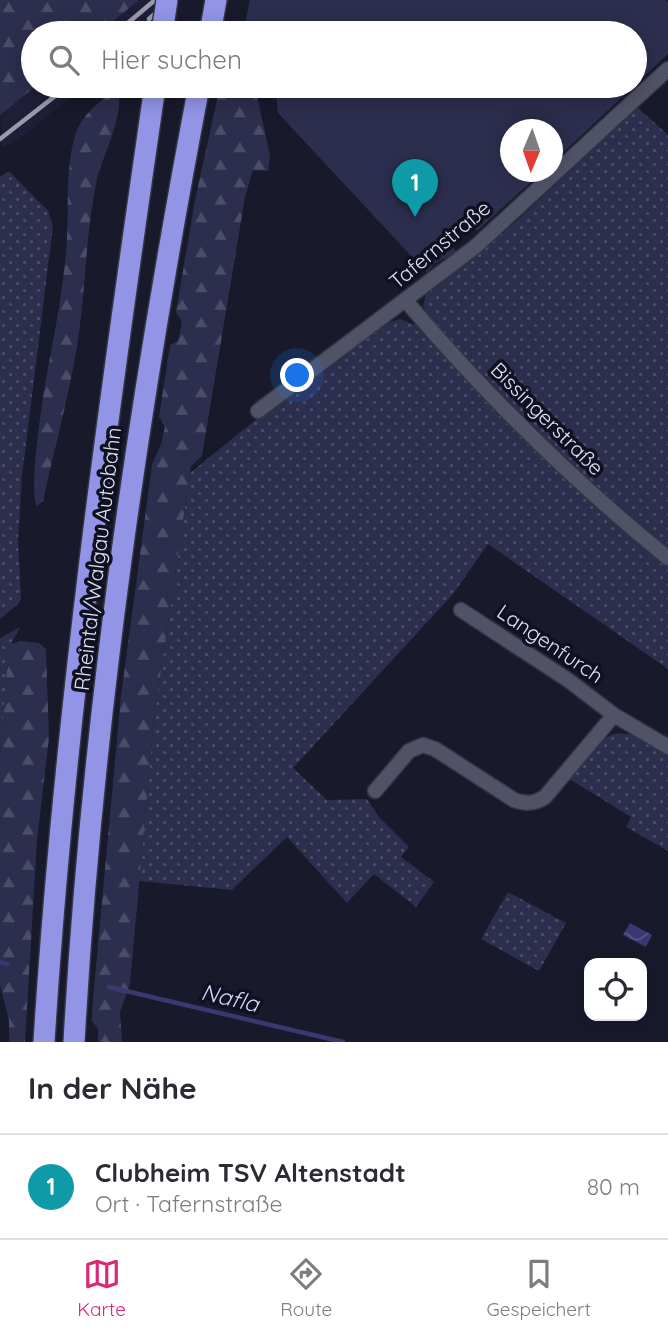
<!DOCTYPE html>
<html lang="de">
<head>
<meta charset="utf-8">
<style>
	body { margin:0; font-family:Quicksand,sans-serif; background:#f7f7f7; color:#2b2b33 }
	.controls { position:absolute; right:21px; bottom:21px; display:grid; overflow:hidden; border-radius:14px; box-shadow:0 4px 18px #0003 }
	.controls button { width:63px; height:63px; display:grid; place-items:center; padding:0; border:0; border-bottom:2px solid #e1e1e2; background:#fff; color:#2b2b33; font:35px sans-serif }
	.compass { position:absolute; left:500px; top:119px; width:63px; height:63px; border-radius:50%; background:#fff; box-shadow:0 4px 18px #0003; rotate:182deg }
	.you { position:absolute; left:298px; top:376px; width:24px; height:24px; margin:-18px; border:5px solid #fff; border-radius:50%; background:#1a73e8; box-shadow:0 0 0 10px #1a73e833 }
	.badge { display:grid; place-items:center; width:46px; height:46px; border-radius:50%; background:#db2777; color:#fff; font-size:23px; font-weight:700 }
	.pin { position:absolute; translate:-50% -58px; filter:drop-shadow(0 2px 4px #0008) }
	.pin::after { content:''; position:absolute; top:37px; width:24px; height:21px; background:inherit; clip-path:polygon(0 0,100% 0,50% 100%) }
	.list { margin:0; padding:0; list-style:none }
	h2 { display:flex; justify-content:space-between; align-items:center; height:91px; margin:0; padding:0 28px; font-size:30px }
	h2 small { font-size:23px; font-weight:400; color:#7c7c81 }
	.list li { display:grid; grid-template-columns:46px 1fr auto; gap:21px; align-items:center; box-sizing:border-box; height:105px; padding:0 28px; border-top:2px solid #e1e1e2 }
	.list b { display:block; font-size:26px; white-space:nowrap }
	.list p { margin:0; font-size:23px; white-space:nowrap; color:#7c7c81 }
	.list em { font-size:23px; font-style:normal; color:#7c7c81 }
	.icon { flex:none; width:38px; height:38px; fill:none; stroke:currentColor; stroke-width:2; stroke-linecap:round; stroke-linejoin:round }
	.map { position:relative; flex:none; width:668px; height:1042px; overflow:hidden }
	.search { position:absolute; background:#fff; box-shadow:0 4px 18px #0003; left:21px; right:21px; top:21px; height:77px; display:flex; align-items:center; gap:18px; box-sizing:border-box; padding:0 24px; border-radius:38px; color:#7c7c81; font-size:26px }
	.sheet { height:196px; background:#fff }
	nav { display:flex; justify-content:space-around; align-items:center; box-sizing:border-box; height:98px; border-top:2px solid #e1e1e2; background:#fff; font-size:19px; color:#7c7c81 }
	nav a { display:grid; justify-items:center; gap:4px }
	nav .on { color:#db2777 }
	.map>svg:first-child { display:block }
	.built { fill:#1e1f37 }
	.grass { fill:url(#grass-dots) }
	.forest { fill:url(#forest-firs) }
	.pitch { fill:#2c2e4e }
	.water { fill:url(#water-waves) }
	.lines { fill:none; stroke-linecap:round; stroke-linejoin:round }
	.stream { stroke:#393971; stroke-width:4.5 }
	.minor-casing { stroke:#343543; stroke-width:17 }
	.motorway-casing { stroke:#343543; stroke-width:24 }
	.minor { stroke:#505267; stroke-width:14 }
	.motorway { stroke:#9295e6; stroke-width:21 }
	.rail { stroke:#999baa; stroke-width:4.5 }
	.motorway-bridge-casing { stroke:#343543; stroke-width:24; stroke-linecap:butt }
	.motorway-bridge { stroke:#9295e6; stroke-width:21 }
	.labels { text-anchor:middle; stroke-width:7; stroke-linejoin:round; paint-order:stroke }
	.street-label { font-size:21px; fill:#e0e2ef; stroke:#0f1021 }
	.water-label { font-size:23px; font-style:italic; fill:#d4d8fc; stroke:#0f1021 }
</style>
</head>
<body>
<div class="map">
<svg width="668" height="1042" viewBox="0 0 668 1042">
	<defs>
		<pattern id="grass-dots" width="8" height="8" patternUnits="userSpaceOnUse" patternTransform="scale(1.75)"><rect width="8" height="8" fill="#2c2e4e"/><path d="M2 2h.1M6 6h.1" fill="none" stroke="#4a4c68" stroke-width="1.8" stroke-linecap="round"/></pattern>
		<pattern id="forest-firs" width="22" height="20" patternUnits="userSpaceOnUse" patternTransform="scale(1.75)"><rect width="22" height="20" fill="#2c2e4e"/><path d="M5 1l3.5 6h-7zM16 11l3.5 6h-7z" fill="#4a4c68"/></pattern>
		<pattern id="water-waves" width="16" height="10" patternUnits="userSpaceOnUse" patternTransform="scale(1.75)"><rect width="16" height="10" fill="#393971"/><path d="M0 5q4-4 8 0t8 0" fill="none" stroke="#555586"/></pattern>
	</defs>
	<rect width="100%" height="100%" fill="#18192b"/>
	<!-- built -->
	<path class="built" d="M139 0H182L146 33H99Z
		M36 86H84L23 136 2 148 0 115Z"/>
	<!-- grass -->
	<path class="grass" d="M637 107 668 135V549L549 444 430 319 423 306 426 294 480 253 520 218Z
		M9 171 48 211 53 226 22 476 18 541 21 599 18 604 0 619V177Z
		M400 319 418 326 487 398 668 565V669L488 544 453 594 293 768 327 800 367 799 379 817 409 847 401 857 434 882 416 907 374 874 347 903 287 837 232 890 139 881 154 718 190 473 249 425 369 335 387 323Z
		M20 627 11 644 6 677 0 759V638Z
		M618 733 637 735 668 753V851L626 827 631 817 568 778C583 760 595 738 618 733Z
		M508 892 566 923 539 971 481 939Z"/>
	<!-- forest -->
	<path class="forest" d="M0 0H139L99 33H33V86H36L0 115Z
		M220 86H255L270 156 268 171 253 170 245 197 202 456 191 466 154 718 130 984 120 1012 122 1042H98V1029L92 1021 93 999 121 696 152 465 161 444 165 426 159 417 170 345 178 341 182 322 176 312 195 200Z
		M113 92H117C126 112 102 157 97 179 86 230 86 282 79 333 71 389 55 446 43 501L37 506C28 492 42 405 45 384 53 341 62 297 66 252 70 214 64 173 75 136 81 116 97 103 113 92Z
		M20 641 39 643 46 649 49 738 37 840 25 1042H9V1020L0 985V759L6 677 11 644Z"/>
	<!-- pitch -->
	<path class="pitch" d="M250 0H665L668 2V54L635 85V33H243Z
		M275 86H634L553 162 552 130H510V172H542L477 231 471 225 451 245 457 253 435 263 427 273 278 113Z"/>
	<!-- water -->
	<path class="water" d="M630 923 652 935 646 947 623 935Z"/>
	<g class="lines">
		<!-- stream -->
		<path class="stream" d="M0 962 7 964
			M109 987 343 1042"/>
		<defs>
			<path id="minor" d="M406 301C485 394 573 481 668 558
				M258 411 475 247 668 69
				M461 610 568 680 614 715 668 747
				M375 791 409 751 423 745 435 749 514 800C526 804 534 804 545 797L614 715"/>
			<path id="motorway" d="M210 33 216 0
				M44 1042C64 722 109 403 155 86
				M74 1042C92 721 139 401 199 86"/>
		</defs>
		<!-- minor casing -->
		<use href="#minor" class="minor-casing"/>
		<!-- motorway casing -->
		<use href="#motorway" class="motorway-casing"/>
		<!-- minor -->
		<use href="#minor" class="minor"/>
		<!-- motorway -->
		<use href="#motorway" class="motorway"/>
		<!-- rail -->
		<path class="rail" d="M149 19 170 0
			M116 33 155 0
			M0 139 68 86"/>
		<defs>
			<path id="motorway-bridge" d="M162 33 167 0"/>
		</defs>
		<!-- motorway-bridge casing -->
		<use href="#motorway-bridge" class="motorway-bridge-casing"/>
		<!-- motorway-bridge -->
		<use href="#motorway-bridge" class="motorway-bridge"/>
	</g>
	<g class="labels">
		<!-- street labels -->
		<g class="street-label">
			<text transform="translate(440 245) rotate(-40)" y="7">Tafernstraße</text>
			<text transform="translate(547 419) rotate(45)" y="7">Bissingerstraße</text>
			<text transform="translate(98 559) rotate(-83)" y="7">Rheintal/Walgau Autobahn</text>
			<text transform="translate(550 644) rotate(34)" y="7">Langenfurch</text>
		</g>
		<!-- water labels -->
		<g class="water-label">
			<text transform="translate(230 998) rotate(13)" y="8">Nafla</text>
		</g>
	</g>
</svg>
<div class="controls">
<button><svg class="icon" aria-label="locate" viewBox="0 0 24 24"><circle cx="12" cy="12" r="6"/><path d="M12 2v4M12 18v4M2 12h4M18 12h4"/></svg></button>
</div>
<svg class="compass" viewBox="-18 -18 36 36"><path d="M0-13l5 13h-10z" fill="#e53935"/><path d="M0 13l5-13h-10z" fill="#7c7c81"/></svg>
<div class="you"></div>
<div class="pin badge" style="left:415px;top:217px;background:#0f9aa8">1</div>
<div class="search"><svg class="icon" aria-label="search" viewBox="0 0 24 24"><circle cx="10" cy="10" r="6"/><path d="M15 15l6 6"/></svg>Hier suchen</div>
</div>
<section class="sheet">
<h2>In der Nähe<small></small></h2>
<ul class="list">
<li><span class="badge" style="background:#0f9aa8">1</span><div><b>Clubheim TSV Altenstadt</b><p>Ort · Tafernstraße</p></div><em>80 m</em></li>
</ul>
</section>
<nav>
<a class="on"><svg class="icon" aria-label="map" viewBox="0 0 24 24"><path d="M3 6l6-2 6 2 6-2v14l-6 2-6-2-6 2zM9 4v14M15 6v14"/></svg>Karte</a>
<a><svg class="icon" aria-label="directions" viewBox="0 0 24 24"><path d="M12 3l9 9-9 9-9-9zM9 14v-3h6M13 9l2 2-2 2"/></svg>Route</a>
<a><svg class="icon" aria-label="saved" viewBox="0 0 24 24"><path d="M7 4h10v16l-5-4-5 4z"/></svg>Gespeichert</a>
</nav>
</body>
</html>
